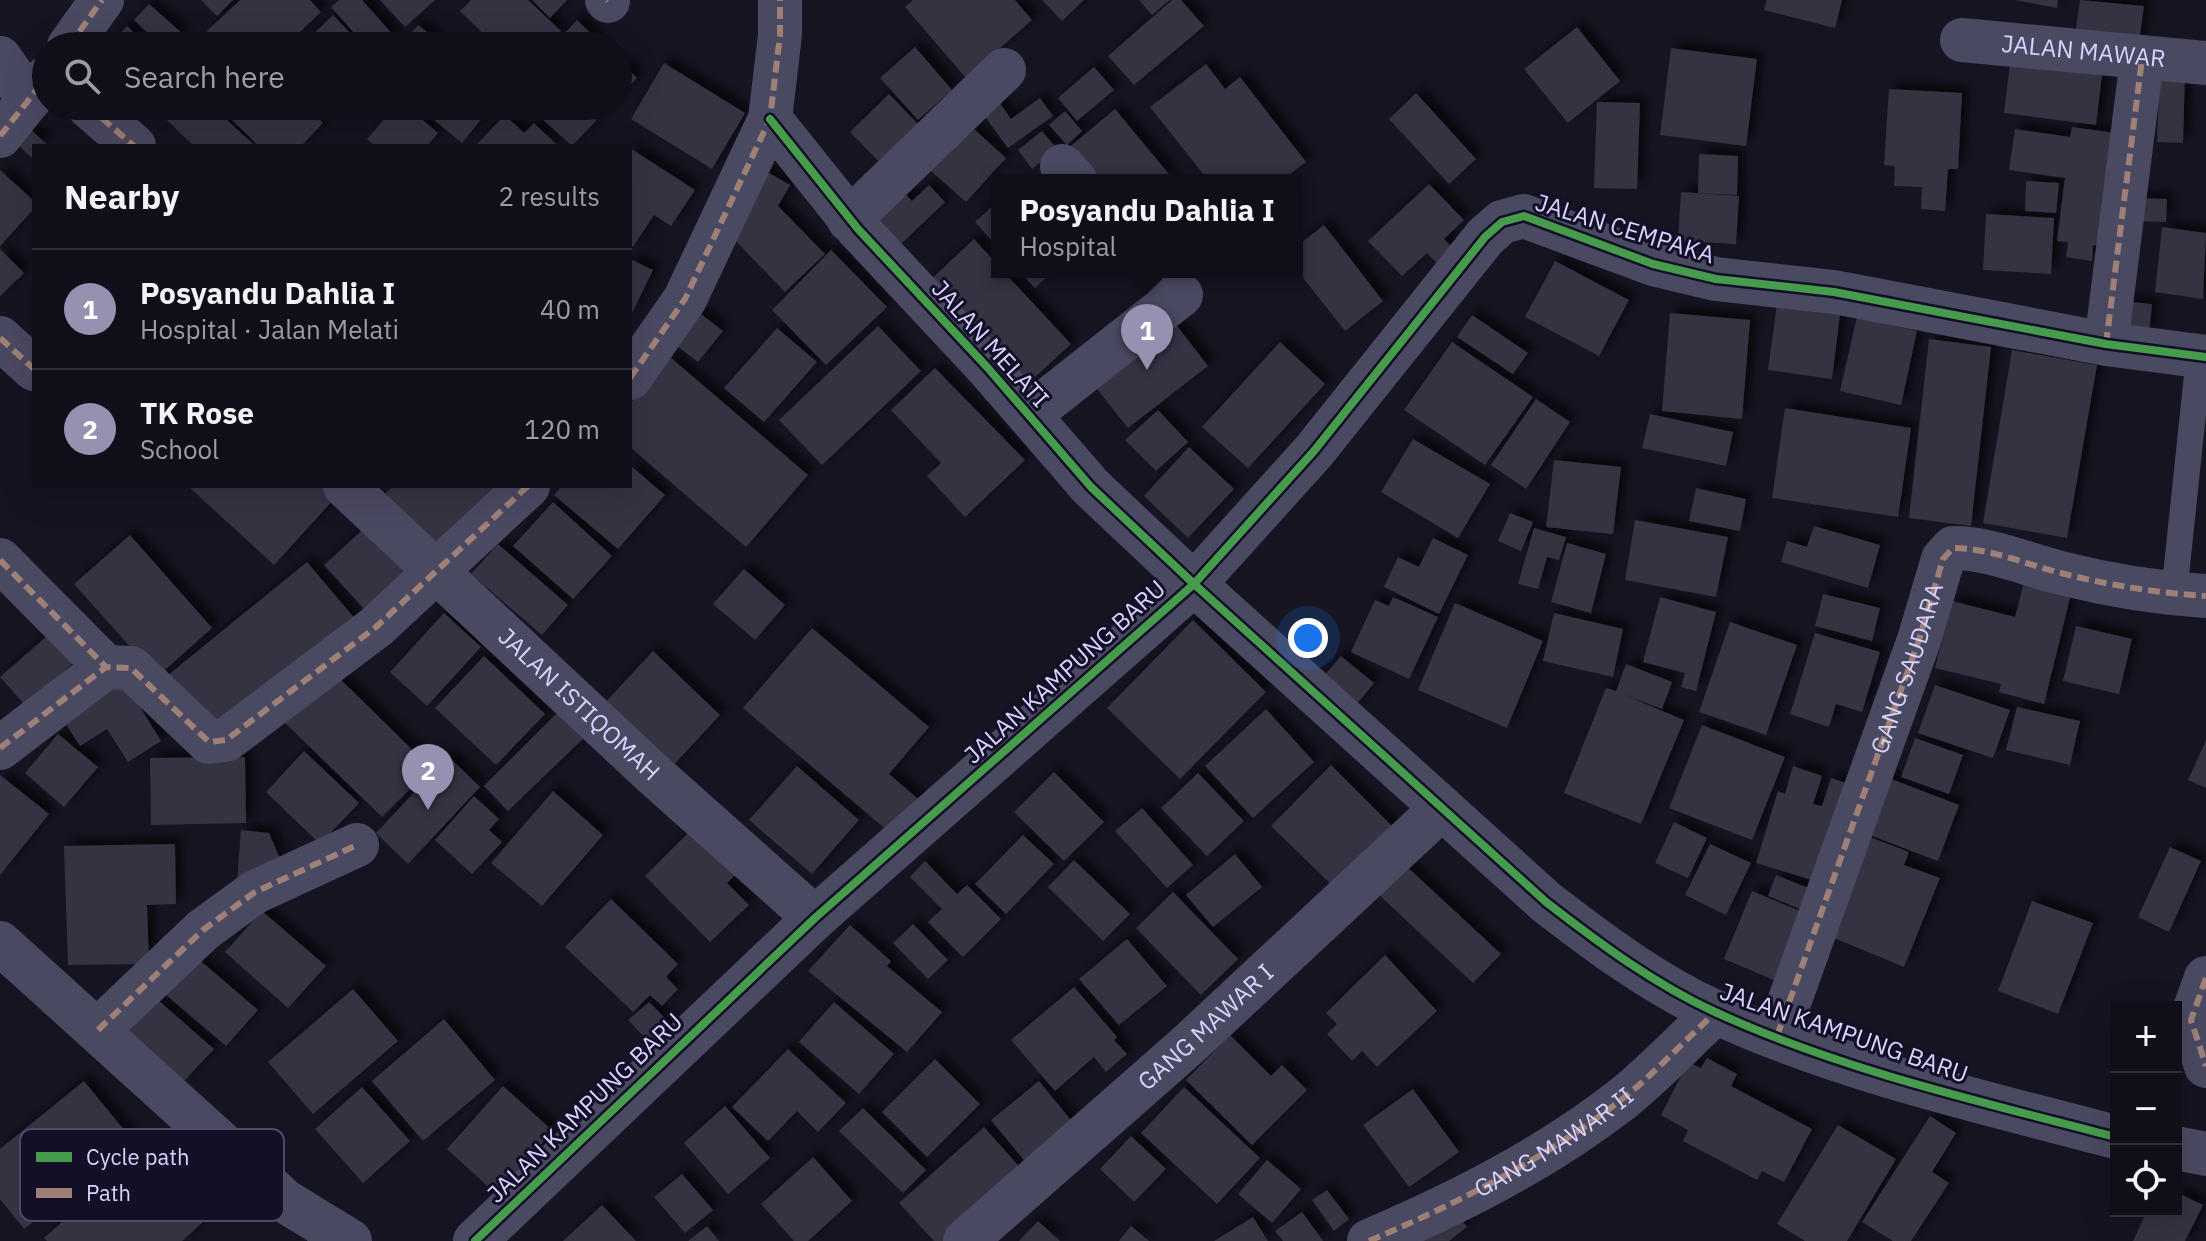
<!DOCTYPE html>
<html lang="en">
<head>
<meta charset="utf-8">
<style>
	body { margin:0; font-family:"IBM Plex Sans",sans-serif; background:#1e1d26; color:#f1f3f6 }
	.controls { position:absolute; right:24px; bottom:24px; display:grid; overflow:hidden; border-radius:0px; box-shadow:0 8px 32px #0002 }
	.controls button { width:72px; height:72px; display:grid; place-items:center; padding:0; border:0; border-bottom:2px solid #302f38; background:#100f19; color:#f1f3f6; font:40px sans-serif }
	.you { position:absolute; left:1308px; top:638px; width:28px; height:28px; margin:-20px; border:6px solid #fff; border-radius:50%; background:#1a73e8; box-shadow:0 0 0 12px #1a73e833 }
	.badge { display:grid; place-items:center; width:52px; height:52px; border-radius:50%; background:#9591b1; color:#fff; font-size:26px; font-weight:700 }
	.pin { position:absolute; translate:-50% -66px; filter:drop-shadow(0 2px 4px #0008) }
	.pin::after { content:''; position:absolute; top:42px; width:28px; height:24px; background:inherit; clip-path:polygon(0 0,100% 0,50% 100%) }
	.popup { position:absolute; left:991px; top:174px; width:312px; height:104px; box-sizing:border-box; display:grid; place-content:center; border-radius:0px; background:#100f19; filter:drop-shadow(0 2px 6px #0005); font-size:26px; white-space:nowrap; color:#9c9ca2 }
	.popup b { font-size:30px; color:#f1f3f6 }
	.popup::after { content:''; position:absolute; left:50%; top:100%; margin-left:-16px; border:16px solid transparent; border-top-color:#100f19 }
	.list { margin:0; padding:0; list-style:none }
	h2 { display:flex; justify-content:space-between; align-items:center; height:104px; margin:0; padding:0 32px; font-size:34px }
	h2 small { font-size:26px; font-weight:400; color:#9c9ca2 }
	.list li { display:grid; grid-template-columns:52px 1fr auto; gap:24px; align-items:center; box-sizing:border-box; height:120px; padding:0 32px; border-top:2px solid #302f38 }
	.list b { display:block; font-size:30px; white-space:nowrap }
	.list p { margin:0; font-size:26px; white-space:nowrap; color:#9c9ca2 }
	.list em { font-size:26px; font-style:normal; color:#9c9ca2 }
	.icon { flex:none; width:44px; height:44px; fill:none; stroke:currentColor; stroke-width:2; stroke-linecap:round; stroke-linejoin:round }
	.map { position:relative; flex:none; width:2206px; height:1241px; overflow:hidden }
	.search { position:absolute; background:#100f19; box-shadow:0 8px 32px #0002; left:32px; top:32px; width:600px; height:88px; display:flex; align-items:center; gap:20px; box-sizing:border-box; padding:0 28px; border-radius:44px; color:#9c9ca2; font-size:30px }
	.panel { position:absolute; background:#100f19; box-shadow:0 8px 32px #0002; left:32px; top:144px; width:600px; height:344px; border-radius:0px }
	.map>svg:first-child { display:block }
	.building { fill:#343243; filter:url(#shadow) }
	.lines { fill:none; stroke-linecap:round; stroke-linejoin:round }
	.service { stroke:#4a4962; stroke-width:26 }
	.minor { stroke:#4a4962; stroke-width:44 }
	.quiet { stroke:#9e8076; stroke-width:6; stroke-dasharray:12 6; stroke-linecap:butt }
	.cycleway-casing { stroke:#130f26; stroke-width:13 }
	.cycleway { stroke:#469c4c; stroke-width:8 }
	.labels { text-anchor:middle; stroke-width:6; stroke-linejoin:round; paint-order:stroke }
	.street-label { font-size:24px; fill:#d9d4ff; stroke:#130f26 }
	.key { fill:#130f26; stroke:#4e4a67; stroke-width:2 }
	.key-label { font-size:22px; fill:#d9d4ff }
</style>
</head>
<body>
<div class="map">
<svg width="2206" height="1241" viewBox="0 0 2206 1241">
	<defs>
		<filter id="shadow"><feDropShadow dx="7" dy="-7" stdDeviation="4" flood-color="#0009"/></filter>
	</defs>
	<rect width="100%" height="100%" fill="#161421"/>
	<!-- building -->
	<path class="building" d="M201 0H233L217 16Z
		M240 0H310L321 12 285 46H221L207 31Z
		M339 0H362L396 38 387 46H366L331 7Z
		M380 0H435L405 27Z
		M471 0H528L561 31 547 46H496L460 11Z
		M532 0H567L550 18Z
		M913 0H1015L1032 20 966 78 905 7Z
		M1042 0H1084L1062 21Z
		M1139 0H1170L1152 15Z
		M1172 0H1181L1204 26 1134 85 1108 56Z
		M1767 0H1842L1835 28 1764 10Z
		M2015 0H2058L2057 8Z
		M2080 0 2144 6 2138 50 2074 41Z
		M149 4 183 34 171 46H162L134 20Z
		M333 15 352 35 341 46H301Z
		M577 20 604 46H553Z
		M418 25 440 42 437 46H401Z
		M127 26 148 46H109Z
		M1577 27 1620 81 1568 123 1524 69Z
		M915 47 952 90 918 120 880 78Z
		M1671 48 1757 59 1746 146 1660 135Z
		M2011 55 2103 66 2096 125 2004 113Z
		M618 59 637 78 618 98Z
		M664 63 745 113 712 169 631 119Z
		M1206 64 1225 89 1240 77 1306 162 1282 180H1208L1150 107Z
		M1094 67 1114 90 1077 121 1058 98Z
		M2160 69 2185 70 2183 143 2157 142Z
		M1889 89 1962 93 1958 169H1948L1945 211 1921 209 1922 187 1894 186 1895 166 1884 165Z
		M1416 93 1476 159 1449 184 1389 119Z
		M889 94 925 131 885 168 850 132Z
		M995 96 1011 119 1040 98 1053 116 1008 148 978 107Z
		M1597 102 1640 103 1637 189 1594 188Z
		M152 106H212L255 146H194Z
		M245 106H305L323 123 301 146H259L232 120Z
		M396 106H406L438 133 427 146H375L367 139Z
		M417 106H492L462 143Z
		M528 106H610L572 146Z
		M1115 109 1139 138 1174 180H1097L1060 155Z
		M1065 111 1082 131 1067 145 1049 125Z
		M505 115 524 133 534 123 558 146H475Z
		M963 119 1006 158 966 202 923 164Z
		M2072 127 2123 134 2109 248 2093 245 2092 261 2066 257 2068 242 2057 241 2065 178 2009 170 2015 129 2070 137Z
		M31 130 49 146H34V160L18 145Z
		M1042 131 1057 149 1032 169 1018 150Z
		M630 148 695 190 671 226 654 215 633 247 630 245Z
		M1699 154 1738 156 1737 195 1698 193Z
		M762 169 790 185 778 206 825 254 785 292 725 230Z
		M0 170 34 201V209L0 246Z
		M2026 181 2059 183 2056 213 2025 211Z
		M1429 184 1464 220 1444 239 1459 254 1443 269 1427 253 1402 276 1368 241Z
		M929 185 945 202 901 244 871 212 898 186 912 201Z
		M1681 192 1739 196 1736 244 1678 241Z
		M2138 198 2167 199 2166 222 2137 221Z
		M997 202V246L975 222Z
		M1986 214 2054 218 2051 274 1983 270Z
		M1324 225 1383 301 1345 331 1297 270V246Z
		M2162 227 2206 233 2203 299 2155 292Z
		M974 239 997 264V272H1004L1071 344 1022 389 925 285Z
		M0 249 24 273 0 296Z
		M831 250 887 307 826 365 772 310Z
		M630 259 653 270 630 317Z
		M1555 261 1629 300 1599 356 1525 317Z
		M1020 272H1052L1035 288Z
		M2120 301 2152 304 2149 335 2117 332Z
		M1777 304 1840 314 1832 379 1768 370Z
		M692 307 723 331 698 362 668 339Z
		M1167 313 1208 366 1128 428 1086 375Z
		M1670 313 1750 320 1742 419 1662 411Z
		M1472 315 1528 353 1513 374 1457 337Z
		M1857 317 1917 331 1901 405 1840 391Z
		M878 326 921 371 822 465 779 420Z
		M777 328 817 362 764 422 724 388Z
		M1929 339 1991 347 1971 526 1909 518Z
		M1280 342 1325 384 1248 468 1202 427Z
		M1452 342 1533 397 1485 465 1404 410Z
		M2012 350 2097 365 2067 538 1983 523Z
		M670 357 808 475 746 547 630 447V404Z
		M935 368 1025 460 965 517 927 476 941 463 891 410Z
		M1536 399 1570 422 1526 489 1491 465Z
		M1785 408 1911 428 1898 517 1772 498Z
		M1158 410 1188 442 1156 471 1125 440Z
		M1650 414 1733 432 1726 466 1642 448Z
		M1413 439 1490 484 1458 538 1381 492Z
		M1189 447 1234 489 1188 538 1144 496Z
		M1554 460 1621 467 1613 534 1546 527Z
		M630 465 665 495 618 549 554 495 562 486H630Z
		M188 486H323L336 497 274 565Z
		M393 486H515L444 555 385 494Z
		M1696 488 1746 499 1740 531 1689 521Z
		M553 502 612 556 573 599 513 546Z
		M1510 513 1533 522 1521 551 1498 541Z
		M1635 520 1728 537 1716 597 1625 580Z
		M369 524 421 580 375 621 324 565Z
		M1814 526 1880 545 1868 588 1781 562 1787 541 1807 547Z
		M1534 528 1566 537 1559 560 1547 557 1538 589 1518 584Z
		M130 535 212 628 157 677 74 584Z
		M1433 538 1468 555 1439 614 1384 587 1398 557 1419 567Z
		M1567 543 1606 554 1591 613 1551 602Z
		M498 544 568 605 542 635 471 574Z
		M307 562 356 620 210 738 162 680Z
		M744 569 785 605 755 640 713 604Z
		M2024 582 2071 594 2044 704 1999 692 2001 684 1935 668 1952 601 2015 617Z
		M1823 594 1880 608 1872 641 1815 626Z
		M1393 597 1438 617 1409 679 1351 652 1375 600 1389 606Z
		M1660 597 1716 612 1696 691 1681 687 1685 673 1643 662Z
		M1455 603 1543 641 1507 728 1418 690Z
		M444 613 481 647 427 706 390 672Z
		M1554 613 1623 629 1613 677 1543 661Z
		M1193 620 1266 692 1180 779 1107 708Z
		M1730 622 1797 645 1766 735 1699 712Z
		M2076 626 2132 639 2119 694 2063 681Z
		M56 628 80 657 25 705 0 677Z
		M812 628 929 727 889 774 924 804 895 837 743 708Z
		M1815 633 1880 652 1862 712 1836 704 1829 727 1790 714Z
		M653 651 720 715 669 770 601 707Z
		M484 656 545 714 496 765 435 708Z
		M1341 656 1374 683 1352 710 1318 683Z
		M1626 664 1672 682 1662 709 1622 694 1684 720 1641 824 1564 793 1606 688 1616 691Z
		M329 668 431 768 382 817 280 718Z
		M124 681 161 741 128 762 107 729 80 746 62 718Z
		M1935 685 2010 710 1993 758 1918 733Z
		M563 707 589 733 508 811 484 786Z
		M2017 707 2080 721 2070 765 2006 750Z
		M1266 709 1314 762 1253 818 1205 766Z
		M1702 725 1785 757 1752 840 1669 808Z
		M58 734 98 767 64 807 25 773Z
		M1915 738 1963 755 1949 794 1901 777Z
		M2206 740V788L2188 780Z
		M304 751 359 803 320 844 266 792Z
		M448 756 480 787 408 864 376 833Z
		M245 757 246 823 151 825 150 758Z
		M1331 765 1399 833 1340 893 1271 826Z
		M797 766 859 820 812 874 749 820Z
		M1793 766 1822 776 1813 804 1822 806 1831 778 1855 786 1825 884 1756 863 1778 791 1785 794Z
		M1054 772 1104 822 1064 861 1014 812Z
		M1198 773 1244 821 1207 856 1161 808Z
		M0 775 49 814 0 875Z
		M1881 775 1959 805 1938 861 1859 831Z
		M553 791 603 835 542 906 491 863Z
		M474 796 499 819 489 830 502 842 472 874 435 840Z
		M1142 808 1193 865 1167 888 1115 831Z
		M1674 822 1707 838 1688 878 1655 863Z
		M693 828 737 873 727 883 749 905 710 942 645 876Z
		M241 830 269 833 281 861 236 894Z
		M1862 834 1909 852 1904 865 1940 878 1904 967 1822 933Z
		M1023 835 1054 864 1006 914 975 884Z
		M175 844 176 904 147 905 149 964 68 965 64 846Z
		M1710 844 1751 863 1726 915 1685 895Z
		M2170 847 2201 861 2169 932 2138 917Z
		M1235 854 1262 887 1213 927 1186 895Z
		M1074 860 1130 914 1103 941 1048 887Z
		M925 861 957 894 967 885 1001 919 963 957 928 922 942 909 910 877Z
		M1403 863 1501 954 1473 983 1376 892Z
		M1776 875 1816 891 1807 912 1768 896Z
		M1752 891 1810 915 1781 983 1724 959Z
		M1173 892 1238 959 1201 995 1136 928Z
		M611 899 678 964 666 977 678 989 662 1006 650 995 633 1012 565 947Z
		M2032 901 2093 923 2058 1014 1998 991Z
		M262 911 326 966 288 1008 225 952Z
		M913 924 948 960 928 979 893 943Z
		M850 925 891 961 887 966 942 1012 907 1052 808 971Z
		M1127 939 1167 986 1119 1025 1079 979Z
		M1385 955 1437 1011 1377 1067 1362 1051 1352 1061 1327 1034 1337 1024 1326 1013Z
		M196 957 258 1010 226 1046 165 994Z
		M1074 987 1117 1037 1114 1040 1127 1054 1106 1072 1094 1057 1055 1091 1011 1040Z
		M353 989 398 1041 313 1114 268 1062Z
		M158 1000 214 1049 183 1082 127 1034Z
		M649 1002 673 1026 652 1045 628 1020Z
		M834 1002 894 1054 859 1094 799 1042Z
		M444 1019 495 1080 423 1141 372 1081Z
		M1230 1035 1271 1076 1282 1065 1307 1090 1252 1145 1186 1080Z
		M788 1049 846 1103 818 1132 797 1111 768 1141 732 1107Z
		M1707 1058 1737 1074 1731 1086 1812 1129 1784 1182 1762 1171 1757 1180 1683 1141 1688 1130 1661 1115 1688 1062 1701 1068Z
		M935 1059 980 1104 927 1157 882 1112Z
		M84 1081 134 1142 24 1229 0 1199V1149Z
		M1039 1081 1075 1125 1027 1164 991 1120Z
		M503 1086 553 1131 496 1194 447 1149Z
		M362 1087 410 1141 363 1183 315 1129Z
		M1184 1087 1260 1158 1217 1204 1141 1133Z
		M1413 1089 1459 1152 1409 1187 1363 1125Z
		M725 1106 770 1158 728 1194 684 1143Z
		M863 1108 926 1170 903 1193 839 1131Z
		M1930 1116 1956 1133 1932 1172 1949 1183 1911 1241H1893L1862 1222Z
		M1838 1125 1896 1159 1847 1241H1805L1777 1224Z
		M984 1127 1025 1173 948 1241H934L899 1203Z
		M1131 1136 1166 1169 1134 1202 1100 1169Z
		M147 1147 173 1175 185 1164 222 1205 182 1241H47L44 1238Z
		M813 1157 852 1201 808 1241H794L761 1204Z
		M1267 1160 1301 1189 1272 1223 1238 1194Z
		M682 1174 713 1210 685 1233 654 1197Z
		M1327 1190 1349 1219 1334 1231 1312 1200Z
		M2176 1192 2203 1205 2185 1241H2133L2147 1211H2176Z
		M602 1205 636 1241H563Z
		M1454 1211 1467 1227 1449 1241H1418Z
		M1302 1212 1323 1241H1283L1275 1231Z
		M1253 1217 1268 1241H1214Z
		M1038 1221 1060 1241H1019Z
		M707 1226 719 1241H688Z
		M1131 1226 1149 1241H1119Z"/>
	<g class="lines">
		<!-- service -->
		<path class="service" d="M2174 594 2199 356"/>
		<!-- minor -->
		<g class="minor">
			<path d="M607 0 608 1"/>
			<path id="s1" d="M1962 40 2206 63"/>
			<path d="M69 46 102 0"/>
			<path d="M0 58 29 100"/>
			<path d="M88 106 134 146"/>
			<path d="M770 119 858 229 987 367 1091 487 1194 584 1314 451 1485 237 1502 222 1524 216 1653 264 1716 279 1834 292 2106 344 2206 357"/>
			<path d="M0 136 46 78"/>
			<path d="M1062 166 1075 180"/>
			<path d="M849 220 1004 70"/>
			<path d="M0 338 34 369"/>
			<path d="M2106 344 2142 59"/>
			<path d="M630 378 685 299 770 119 780 35V0"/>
			<path d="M1029 415 1181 295 1160 272"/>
			<path id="s2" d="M345 486 652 773 815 918"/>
			<path d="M0 560 106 667"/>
			<path d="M0 748 106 667 131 668 209 742 226 740 376 627 528 486"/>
			<path d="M0 943 285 1201 350 1241"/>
			<path d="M2206 978 2191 1020 2206 1066"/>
			<path d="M98 1030 203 930 255 892 357 845"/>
			<path id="s3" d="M1777 1036 1919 640 1943 559 1953 548C1990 548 2025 564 2061 573 2108 585 2157 593 2206 596"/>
			<path d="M2176 1148 2206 1154"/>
			<path d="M475 1241 815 918 1194 584 1546 902C1599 943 1654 984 1715 1012 1841 1070 1982 1102 2116 1137"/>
			<path id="s4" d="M965 1241 1188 1045 1442 808"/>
			<path d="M1369 1241C1458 1203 1545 1159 1621 1100 1654 1074 1684 1041 1716 1012"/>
		</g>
		<!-- quiet -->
		<g class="quiet">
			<path d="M607 0 608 1"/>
			<path d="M69 46 102 0"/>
			<path d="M88 106 134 146"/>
			<path d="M0 136 46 78"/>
			<path d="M0 338 34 369"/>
			<path d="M2106 344 2142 59"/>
			<path d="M630 378 685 299 770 119 780 35V0"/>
			<path d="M0 560 106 667"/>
			<path d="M0 748 106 667 131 668 209 742 226 740 376 627 528 486"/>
			<path d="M2206 978 2191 1020 2206 1066"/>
			<path d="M98 1030 203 930 255 892 357 845"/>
			<path d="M1777 1036 1919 640 1943 559 1953 548C1990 548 2025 564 2061 573 2108 585 2157 593 2206 596"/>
			<path id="s5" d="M1369 1241C1458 1203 1545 1159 1621 1100 1654 1074 1684 1041 1716 1012"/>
		</g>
		<defs>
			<path id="cycleway" d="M770 119 858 229 987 367 1091 487 1194 584 1314 451 1485 237 1502 222 1524 216 1653 264 1716 279 1834 292 2106 344 2206 357
				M475 1241 815 918 1194 584 1546 902C1599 943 1654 984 1715 1012 1841 1070 1982 1102 2116 1137"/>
		</defs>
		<!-- cycleway casing -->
		<use href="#cycleway" class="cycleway-casing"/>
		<!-- cycleway -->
		<use href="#cycleway" class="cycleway"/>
	</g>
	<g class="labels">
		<!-- street labels -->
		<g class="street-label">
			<text dy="8" stroke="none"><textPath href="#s1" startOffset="122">JALAN MAWAR</textPath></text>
			<text transform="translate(1625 229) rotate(17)" y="8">JALAN CEMPAKA</text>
			<text transform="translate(990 344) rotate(48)" y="8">JALAN MELATI</text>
			<text dy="8" stroke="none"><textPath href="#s3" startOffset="390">GANG SAUDARA</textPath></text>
			<text transform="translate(1065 672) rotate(-42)" y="8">JALAN KAMPUNG BARU</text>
			<text dy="8" stroke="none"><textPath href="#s2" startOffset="320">JALAN ISTIQOMAH</textPath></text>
			<text dy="8" stroke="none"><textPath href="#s4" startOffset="322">GANG MAWAR I</textPath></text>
			<text transform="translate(1844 1033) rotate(19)" y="8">JALAN KAMPUNG BARU</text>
			<text transform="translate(585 1108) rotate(-44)" y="8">JALAN KAMPUNG BARU</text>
			<text dy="8" stroke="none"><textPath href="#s5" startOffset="210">GANG MAWAR II</textPath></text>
		</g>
	</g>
	<!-- legend -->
	<rect x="20" y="1129" width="264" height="92" rx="12" class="key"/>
	<rect x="36" y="1152" width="36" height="10" fill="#469c4c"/>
	<rect x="36" y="1188" width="36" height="10" fill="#9e8076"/>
	<g class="key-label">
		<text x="86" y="1165">Cycle path</text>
		<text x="86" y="1201">Path</text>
	</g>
</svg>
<div class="controls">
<button>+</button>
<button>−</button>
<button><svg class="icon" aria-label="locate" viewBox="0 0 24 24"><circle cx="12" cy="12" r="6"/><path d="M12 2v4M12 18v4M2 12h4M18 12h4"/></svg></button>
</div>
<div class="you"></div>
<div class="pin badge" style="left:1147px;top:370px">1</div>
<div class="popup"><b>Posyandu Dahlia I</b>Hospital</div>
<div class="pin badge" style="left:428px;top:810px">2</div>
<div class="search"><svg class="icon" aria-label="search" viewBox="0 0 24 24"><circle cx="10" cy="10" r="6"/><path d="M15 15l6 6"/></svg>Search here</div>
<section class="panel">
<h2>Nearby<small>2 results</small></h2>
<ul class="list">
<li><span class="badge">1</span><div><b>Posyandu Dahlia I</b><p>Hospital · Jalan Melati</p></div><em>40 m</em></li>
<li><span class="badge">2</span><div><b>TK Rose</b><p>School</p></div><em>120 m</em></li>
</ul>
</section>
</div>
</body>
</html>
